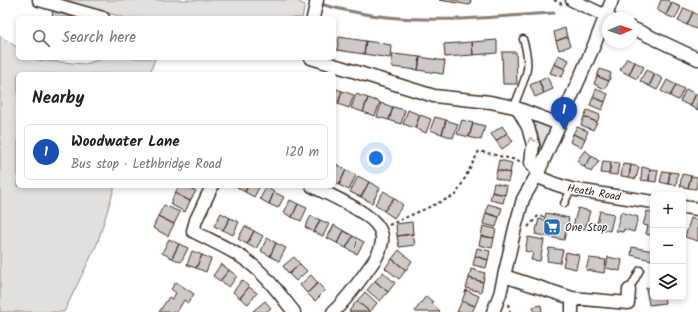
<!DOCTYPE html>
<html lang="en">
<head>
<meta charset="utf-8">
<style>
	body { margin:0; font-family:Kalam,sans-serif; background:#f6f6f6; color:#202124 }
	.controls { position:absolute; right:12px; bottom:12px; display:grid; overflow:hidden; border-radius:6px; box-shadow:0 2px 6px #0003 }
	.controls button { width:36px; height:36px; display:grid; place-items:center; padding:0; border:0; border-bottom:1px solid #e0e0e0; background:#fff; color:#202124; font:20px sans-serif }
	.compass { position:absolute; left:602px; top:12px; width:36px; height:36px; border-radius:50%; background:#fff; box-shadow:0 2px 6px #0003; rotate:88deg }
	.you { position:absolute; left:376px; top:158px; width:14px; height:14px; margin:-10px; border:3px solid #fff; border-radius:50%; background:#1a73e8; box-shadow:0 0 0 6px #1a73e833 }
	.badge { display:grid; place-items:center; width:26px; height:26px; border-radius:50%; background:#1f6fb2; color:#fff; font-size:13px; font-weight:700 }
	.pin { position:absolute; translate:-50% -33px; filter:drop-shadow(0 1px 2px #0008) }
	.pin::after { content:''; position:absolute; top:21px; width:14px; height:12px; background:inherit; clip-path:polygon(0 0,100% 0,50% 100%) }
	.list { margin:0; padding:0; list-style:none }
	h2 { display:flex; justify-content:space-between; align-items:center; height:52px; margin:0; padding:0 16px; font-size:17px }
	h2 small { font-size:13px; font-weight:400; color:#757577 }
	.list li { display:grid; grid-template-columns:26px 1fr auto; gap:12px; align-items:center; box-sizing:border-box; height:56px; margin:0 8px 8px; padding:0 8px; border:1px solid #e0e0e0; border-radius:6px }
	.list b { display:block; font-size:15px; white-space:nowrap }
	.list p { margin:0; font-size:13px; white-space:nowrap; color:#757577 }
	.list em { font-size:13px; font-style:normal; color:#757577 }
	.icon { flex:none; width:22px; height:22px; fill:none; stroke:currentColor; stroke-width:2; stroke-linecap:round; stroke-linejoin:round }
	.map { position:relative; flex:none; width:698px; height:312px; overflow:hidden }
	.search { position:absolute; background:#fff; box-shadow:0 2px 6px #0003; left:16px; top:16px; width:320px; height:44px; display:flex; align-items:center; gap:10px; box-sizing:border-box; padding:0 14px; border-radius:6px; color:#757577; font-size:15px }
	.panel { position:absolute; background:#fff; box-shadow:0 2px 6px #0003; left:16px; top:72px; width:320px; height:116px; border-radius:6px }
	.map>svg:first-child { display:block }
	.green { fill:#e2e0de; stroke:#8e857e }
	.lines { fill:none; stroke-linecap:round; stroke-linejoin:round }
	.stream { stroke:#887e77; stroke-width:3 }
	.building { fill:#cfcac7; stroke:#3b2a1e }
	.service-casing { stroke:#3b2a1e; stroke-width:9 }
	.minor-casing { stroke:#3b2a1e; stroke-width:15 }
	.path { stroke:#3b2a1e; stroke-width:2; stroke-dasharray:3 3; stroke-linecap:butt }
	.service { stroke:#fff; stroke-width:6 }
	.minor { stroke:#fff; stroke-width:12 }
	.oneway { stroke:#a79f9a }
	.labels { text-anchor:middle; stroke-width:3; stroke-linejoin:round; paint-order:stroke }
	.number-label { font-size:9px; fill:#605248 }
	.street-label { font-size:11px; fill:#3b2a1e; stroke:#fff }
	.poi-label { font-size:11px; fill:#3b2a1e; stroke:#fff; text-anchor:start }
</style>
</head>
<body>
<div class="map">
<svg width="698" height="312" viewBox="0 0 698 312">
	<rect width="100%" height="100%" fill="#fff"/>
	<filter id="ink" filterUnits="userSpaceOnUse"><feTurbulence type="fractalNoise" baseFrequency=".025" numOctaves="2"/><feDisplacementMap in="SourceGraphic" scale="8" xChannelSelector="R" yChannelSelector="G"/><feConvolveMatrix kernelMatrix="1 2 1 2 8 2 1 2 1" color-interpolation-filters="sRGB"/></filter>
	<g filter="url(#ink)">
		<!-- green -->
		<path class="green" d="M60 0H295L305 5 302 18H126Z
			M0 36 18 48V58H33L36 60 85 64 105 58H155L150 74H18V186H115L97 244 64 312H0Z
			M531 120 552 128 542 151 538 134Z"/>
		<g class="lines">
			<!-- stream -->
			<path class="stream" d="M306 0 314 2
				M320 4C353 13 388 19 423 19 467 21 510 15 554 13"/>
		</g>
		<!-- building -->
		<path class="building" d="M439 0H471L470 5Z
			M661 0H667L672 3 666 15 657 10Z
			M672 3 681 7 675 19 666 15Z
			M684 8 693 12 687 25 678 21Z
			M53 9 74 13 73 18H52Z
			M693 12 698 15V25L696 29 687 25Z
			M565 28 567 37 556 41 554 32Z
			M339 37 366 41 364 54 337 50Z
			M567 37 570 46 559 50 556 41Z
			M497 40V53L473 55 472 42Z
			M366 41 391 45 390 58 364 54Z
			M472 42 473 55 445 57 444 44Z
			M502 52H516L517 84H503Z
			M393 54 420 57 418 70 391 67Z
			M558 55 569 60 565 69 554 64Z
			M420 57 445 61 443 74 418 70Z
			M627 58 635 62 629 75 620 70Z
			M635 62 644 67 637 79 629 75Z
			M554 64 565 69 562 77 550 73Z
			M600 69 611 73 609 81 597 76Z
			M646 70 655 74 649 86 640 81Z
			M655 74 663 79 657 90 649 86Z
			M597 76 609 81 605 89 594 84Z
			M547 77 553 89 544 93 539 81Z
			M667 80 676 85 670 96 661 91Z
			M539 81 544 93 535 97 530 85Z
			M676 85 684 89 678 100 670 96Z
			M334 88 342 91 338 104 334 103Z
			M596 89 608 94 605 102 593 97Z
			M686 89 696 94 690 106 680 101Z
			M342 91 354 95 349 108 338 104Z
			M356 94 368 98 363 112 351 108Z
			M696 94 698 95V110L690 106Z
			M593 97 605 102 602 110 590 105Z
			M368 98 380 102 375 116 363 112Z
			M381 103 393 107 389 120 377 117Z
			M393 107 405 110 401 124 389 120Z
			M408 110 420 115 415 128 403 124Z
			M587 110 600 115 597 122 584 117Z
			M420 115 431 119 426 133 415 128Z
			M435 117 446 120 442 134 430 130Z
			M584 117 597 122 593 130 581 125Z
			M446 120 458 124 453 138 442 134Z
			M462 120 473 123 469 137 457 134Z
			M473 123 485 126 481 140 469 137Z
			M502 126 507 133 496 141 491 134Z
			M577 127 588 131 585 139 573 134Z
			M507 133 513 141 502 149 496 141Z
			M573 134 585 139 581 147 570 142Z
			M585 150 592 156 584 167 577 161Z
			M592 156 599 161 591 172 584 167Z
			M499 160 512 163 510 173 497 170Z
			M603 161 611 162 609 174 601 173Z
			M611 162 619 163 617 175 609 174Z
			M336 164 346 170 339 185 334 182V168Z
			M623 164 631 165 629 177 621 176Z
			M631 165 639 167 636 179 629 177Z
			M642 167 650 169 649 181 641 180Z
			M650 169 658 170 656 182 649 181Z
			M346 170 356 175 349 190 339 185Z
			M497 170 510 173 508 182 495 178Z
			M663 171 670 172 668 184 660 182Z
			M670 172 678 173 676 185 668 184Z
			M682 174 691 176 688 188 680 186Z
			M358 176 369 182 361 197 350 192Z
			M691 176 698 177 696 189 688 188Z
			M369 182 380 188 372 203 361 197Z
			M494 183 507 186 505 195 492 192Z
			M179 186H186L196 191 190 201 175 193Z
			M237 186H248L245 192 237 187Z
			M248 186H260L254 197 245 192Z
			M266 187 274 192 269 204 260 199Z
			M384 191 394 198 384 211 375 204Z
			M274 192 284 197 278 208 269 204Z
			M492 192 505 195 503 203 490 200Z
			M175 193 190 201 185 212 170 204Z
			M394 198 403 205 394 218 384 211Z
			M290 200 298 204 292 217 284 213Z
			M298 204 307 208 301 221 292 217Z
			M488 204 502 208 499 217 486 213Z
			M164 205 180 212 174 224 158 216Z
			M578 208 590 211 585 229 573 226Z
			M600 211 614 214 610 231 596 228Z
			M647 211 653 213V236L646 234 648 226 643 225Z
			M621 212 638 217 634 232 624 229 623 232 616 231Z
			M221 213 230 218 223 230 214 226Z
			M486 213 499 217 496 227 483 224Z
			M546 213 569 218 564 240 535 234 539 219 544 220Z
			M158 216 174 224 168 236 153 228Z
			M311 216 320 220 314 232 305 227Z
			M230 218 239 222 233 235 223 230Z
			M691 218 698 221V241L685 237Z
			M320 220 329 224 323 236 314 232Z
			M412 222 413 234 397 236 396 224Z
			M334 225 344 231 337 243 327 238Z
			M245 226 254 231 247 244 238 239Z
			M483 226 496 229 494 238 481 236Z
			M254 231 263 236 256 249 247 244Z
			M344 231 353 236 346 248 337 243Z
			M413 234 415 245 399 247 397 236Z
			M353 236 364 242 357 254 346 248Z
			M481 236 494 238 492 248 479 245Z
			M528 237 544 240 540 261 531 260 533 253 525 251Z
			M267 238 276 243 270 256 261 251Z
			M169 239 179 244 172 258 162 253Z
			M276 243 286 248 279 261 270 256Z
			M179 244 188 248 181 262 172 258Z
			M632 247 653 251 651 260 631 255Z
			M477 248 490 251 488 260 475 256Z
			M549 248 563 250 560 263 547 261Z
			M399 250 412 261 406 270 392 259Z
			M192 251 202 255 196 268 187 265Z
			M566 252 579 255 576 269 563 266Z
			M202 255 211 259 206 272 196 268Z
			M475 256 488 260 486 268 473 265Z
			M294 257 300 264 289 274 283 266Z
			M608 257 622 260 620 271 606 268Z
			M589 258 606 260 604 273 586 270Z
			M392 259 406 270 399 279 385 268Z
			M221 264 229 270 220 281 213 276Z
			M300 264 307 271 296 281 289 274Z
			M471 269 485 273 483 282 469 278Z
			M229 270 237 276 229 287 220 281Z
			M383 272 395 283 388 292 375 281Z
			M311 275 318 283 307 293 300 285Z
			M469 278 483 282 481 292 466 288Z
			M242 280 249 287 240 298 233 292Z
			M375 281 388 292 380 301 367 290Z
			M176 282 194 294 188 303 184 300 177 312H159L169 297 172 299 176 293 171 289Z
			M318 283 325 291 315 301 307 293Z
			M249 287 257 293 248 304 240 298Z
			M653 287V297H664L665 303 649 305 646 288Z
			M466 290 479 296 475 306 462 301Z
			M365 292 377 303 370 312 357 301Z
			M426 296 433 302 432 304 440 311 439 312H416L415 311Z
			M265 301 271 308 266 312H254L253 311Z
			M357 301 370 312H351L349 311Z
			M462 301 475 306 472 312H457Z
			M541 305 542 312H534L533 307Z"/>
		<g class="lines">
			<defs>
				<path id="service" d="M514 107C524 77 533 72 523 39
					M564 204 571 189
					M629 290 640 270"/>
				<path id="minor" d="M39 0 103 18
					M572 0 610 18
					M313 18 317 0
					M632 28 698 59
					M311 58 434 96 490 102 514 107 559 124
					M518 109 528 127 533 145 531 163 538 173
					M536 176 555 184 571 189 653 202
					M212 186 196 220 193 231C209 240 227 247 243 258 264 272 278 292 294 312
					M312 186C329 195 370 212 379 228 382 233 383 240 381 246 379 256 372 263 366 272 356 286 346 300 333 312
					M683 207 698 209
					M504 276 572 298 628 303 629 290
					M572 298V312
					M493 312 500 294 515 228 523 199 538 173 595 43 612 0"/>
			</defs>
			<!-- service casing -->
			<use href="#service" class="service-casing"/>
			<!-- minor casing -->
			<use href="#minor" class="minor-casing"/>
			<!-- path -->
			<path class="path" d="M554 0 562 4
				M389 225 456 195 479 151 520 161
				M528 227 539 215 543 217 542 220
				M508 304 510 312"/>
			<!-- service -->
			<use href="#service" class="service"/>
			<!-- minor -->
			<use href="#minor" class="minor"/>
		</g>
		<!-- one-way arrows -->
		<defs><path id="oneway-chevron" d="M-2-3.5L2.5 0L-2 3.5" fill="none" stroke-width="1.6" stroke-linecap="round" stroke-linejoin="round"/></defs>
		<use class="oneway" href="#oneway-chevron" transform="translate(531 140) rotate(-102)"/>
	</g>
	<!-- icons -->
	<defs>
		<symbol id="supermarket-square" viewBox="-11 -11 22 22"><rect x="-9" y="-9" width="18" height="18" rx="4" fill="#1f6fb2" stroke="#fff"/><path d="M-6-5.5h2.5l.6 2H6L4.5 2H-2.5L-4.4-4H-6ZM-1.5 3.2a1.3 1.3 0 1 0 .1 0ZM3 3.2a1.3 1.3 0 1 0 .1 0Z" fill="#fff"/></symbol>
	</defs>
	<g fill-rule="evenodd">
		<use href="#supermarket-square" x="542" y="217" width="20" height="20"/>
	</g>
	<g class="labels">
		<!-- number labels -->
		<g class="number-label">
			<text x="355" y="248">1</text>
		</g>
		<!-- street labels -->
		<g class="street-label">
			<text transform="translate(594 192) rotate(10)" y="4">Heath Road</text>
		</g>
		<!-- poi labels -->
		<g class="poi-label">
			<text x="565" y="231">One Stop</text>
		</g>
	</g>
</svg>
<div class="controls">
<button>+</button>
<button>−</button>
<button><svg class="icon" aria-label="layers" viewBox="0 0 24 24"><path d="M12 4l9 5-9 5-9-5zM3 14l9 5 9-5"/></svg></button>
</div>
<svg class="compass" viewBox="-18 -18 36 36"><path d="M0-13l5 13h-10z" fill="#e53935"/><path d="M0 13l5-13h-10z" fill="#757577"/></svg>
<div class="you"></div>
<div class="pin badge" style="left:564px;top:130px;background:#1a4fb4">1</div>
<div class="search"><svg class="icon" aria-label="search" viewBox="0 0 24 24"><circle cx="10" cy="10" r="6"/><path d="M15 15l6 6"/></svg>Search here</div>
<section class="panel">
<h2>Nearby<small></small></h2>
<ul class="list">
<li><span class="badge" style="background:#1a4fb4">1</span><div><b>Woodwater Lane</b><p>Bus stop · Lethbridge Road</p></div><em>120 m</em></li>
</ul>
</section>
</div>
</body>
</html>
